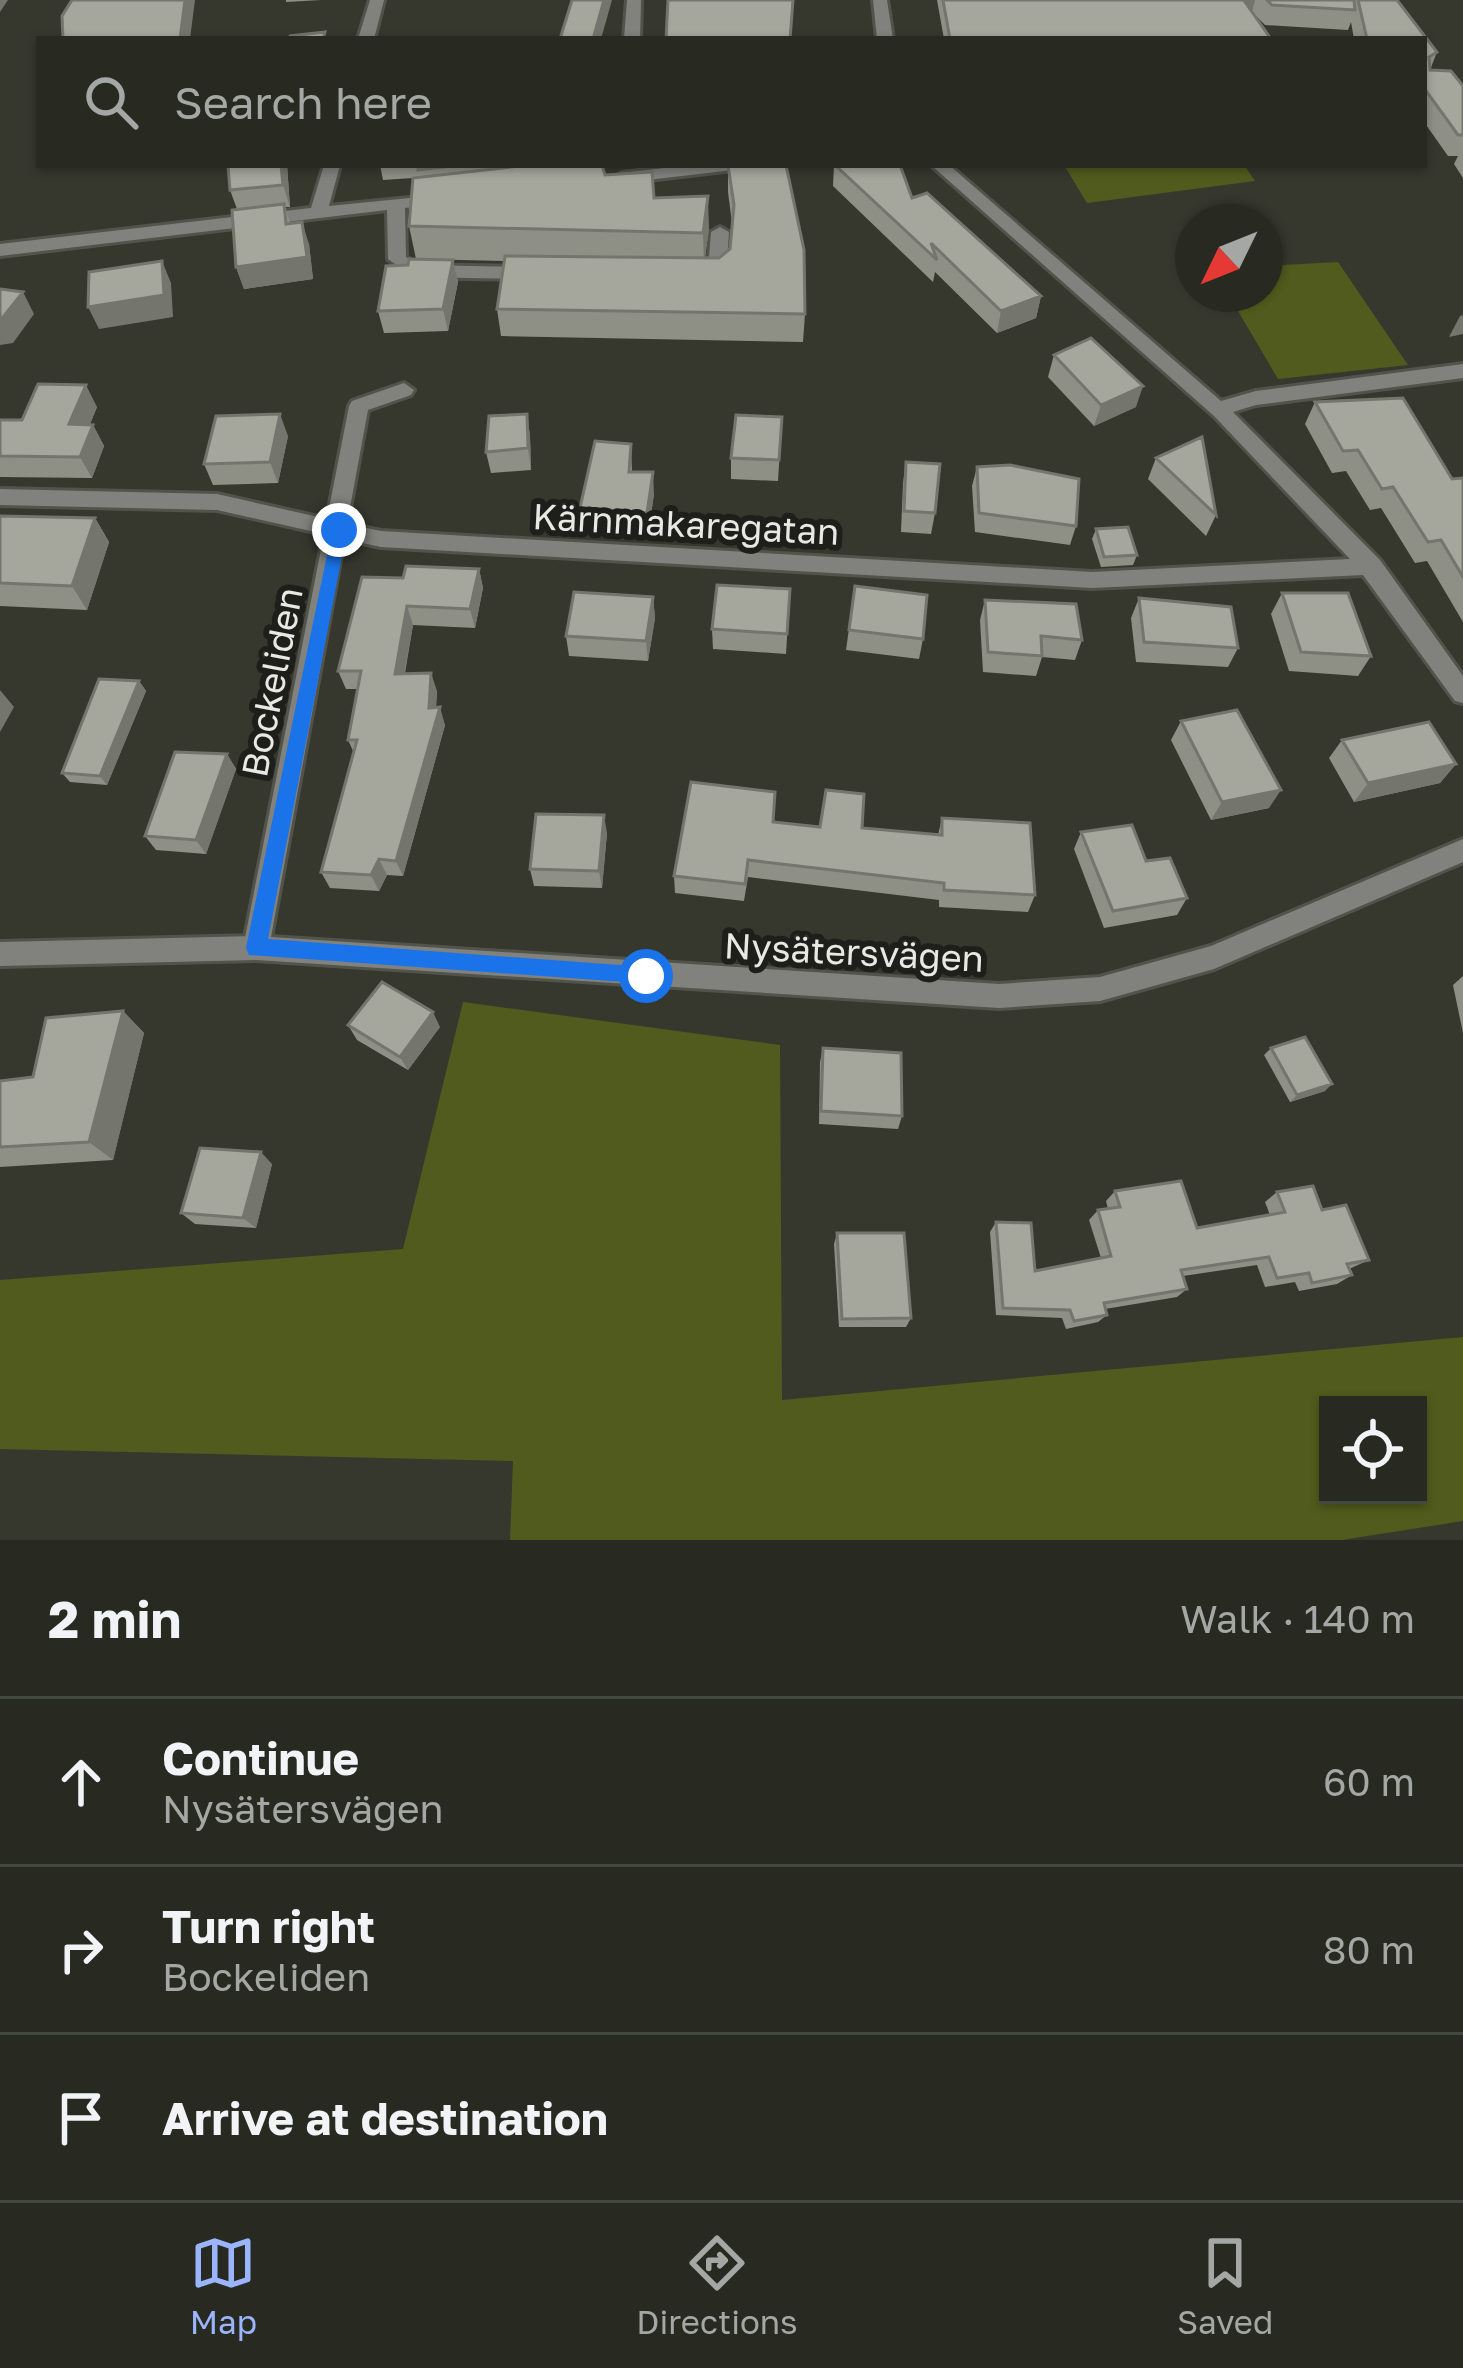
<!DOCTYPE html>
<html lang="en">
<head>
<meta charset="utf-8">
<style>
	body { margin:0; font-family:"Golos Text",sans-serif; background:#34362f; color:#f1f3f6 }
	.controls { position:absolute; right:36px; bottom:36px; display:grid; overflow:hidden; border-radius:0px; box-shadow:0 3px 9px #0004 }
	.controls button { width:108px; height:108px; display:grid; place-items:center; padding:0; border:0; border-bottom:3px solid #444640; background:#282a22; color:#f1f3f6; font:60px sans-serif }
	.compass { position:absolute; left:1175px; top:204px; width:108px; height:108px; border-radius:50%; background:#282a22; box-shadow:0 3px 9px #0004; rotate:227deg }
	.stop { position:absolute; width:36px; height:36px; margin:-27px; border:9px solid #1a73e8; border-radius:50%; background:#fff }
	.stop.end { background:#1a73e8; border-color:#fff; box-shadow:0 3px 12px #0008 }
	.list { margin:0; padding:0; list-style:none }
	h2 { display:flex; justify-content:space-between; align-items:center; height:156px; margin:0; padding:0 48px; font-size:51px }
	h2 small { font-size:39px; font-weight:400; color:#a5a7a5 }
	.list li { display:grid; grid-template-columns:78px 1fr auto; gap:36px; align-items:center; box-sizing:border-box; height:168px; padding:0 48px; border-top:3px solid #444640 }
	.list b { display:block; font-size:45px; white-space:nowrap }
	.list p { margin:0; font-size:39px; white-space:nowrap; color:#a5a7a5 }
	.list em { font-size:39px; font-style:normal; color:#a5a7a5 }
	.icon { flex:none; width:66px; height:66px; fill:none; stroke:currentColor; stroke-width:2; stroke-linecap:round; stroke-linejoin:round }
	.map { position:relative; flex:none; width:1463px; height:1540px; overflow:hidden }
	.search { position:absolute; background:#282a22; box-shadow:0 3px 9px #0004; left:36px; right:36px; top:36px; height:132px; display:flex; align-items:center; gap:30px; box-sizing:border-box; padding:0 42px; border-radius:0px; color:#a5a7a5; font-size:45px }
	.sheet { height:660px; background:#282a22 }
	nav { display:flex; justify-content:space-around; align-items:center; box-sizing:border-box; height:168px; border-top:3px solid #444640; background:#282a22; font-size:33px; color:#a5a7a5 }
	nav a { display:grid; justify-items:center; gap:6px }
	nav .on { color:#9ab5fd }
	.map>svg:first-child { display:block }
	.green { fill:#515b1d; fill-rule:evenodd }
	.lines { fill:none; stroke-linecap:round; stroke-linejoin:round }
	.minor-casing { stroke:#52544b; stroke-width:6 }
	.tertiary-casing { stroke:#52544b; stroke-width:6 }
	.minor { fill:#81827d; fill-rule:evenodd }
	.tertiary { fill:#81827d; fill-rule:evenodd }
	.wall { fill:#8e9086 }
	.shaded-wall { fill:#74756d }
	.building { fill:#a5a79c; stroke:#74756d; stroke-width:3 }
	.route { fill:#1a73e8 }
	.labels { text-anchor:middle; stroke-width:12; stroke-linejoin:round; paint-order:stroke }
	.street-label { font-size:36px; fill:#e8e9e3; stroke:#1e1f1a }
</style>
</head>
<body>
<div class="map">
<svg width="1463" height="1540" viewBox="0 0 1463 1540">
	<rect width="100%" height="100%" fill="#36382e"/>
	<!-- green -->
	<path class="green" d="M1064 165H1244L1255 181 1087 203Z
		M1338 262 1408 365 1278 379 1228 294H1265V266Z
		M463 1002 780 1045 782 1400 1463 1337V1521L1342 1540H510L513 1461 0 1449V1280L403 1249ZM1418 1405V1495H1328V1405Z"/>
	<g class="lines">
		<defs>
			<path id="minor" d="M370 0H384L374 39H358Z
				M627 0H641L640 39H624Z
				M873 0H887L893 39H877Z
				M324 165H340L329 206 450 194V202L405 208 406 257 417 265 530 267 539 273 530 279 413 277 388 259 387 210 0 256V244L311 208Z
				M690 165H741L733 170 622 183 613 178 622 173Z
				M931 165H949L1221 401 1256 391 1463 364V378L1256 405 1233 412 1380 560 1463 676V703L1455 701 1363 575 1092 588 381 547 344 539 269 948 265 956 256 960 247 956 243 948 324 534 217 510 0 505V489L217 494 327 519 349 406 352 401 404 383 414 390 411 395 368 410 347 524 381 531 1092 572 1350 559 1214 416Z
				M720 227 729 232 726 276 717 282 697 279V271L708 270 711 232Z"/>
			<path id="tertiary" d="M1463 839V862L1214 969 1100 1001 999 1008 256 960 0 966V942L256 936 999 984 1100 977 1211 946Z"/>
		</defs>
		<!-- minor casing -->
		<use href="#minor" class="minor-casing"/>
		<!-- tertiary casing -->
		<use href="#tertiary" class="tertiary-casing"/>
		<!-- minor -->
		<use href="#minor" class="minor"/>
		<!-- tertiary -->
		<use href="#tertiary" class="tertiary"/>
	</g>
	<!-- wall -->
	<path class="wall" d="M286 0H321L286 2Z
		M937 0H1354V2L1355 0H1397L1437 52 1430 70 1463 86V178L1454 164 1458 156H1448L1424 122V39H1354L1351 22 1348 30 1265 25 1252 12 1271 39H944Z
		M228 165H287L290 207H285L290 223 309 244 313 279 244 289 236 267 237 209 230 190Z
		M380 165H602L605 175 654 198 709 228 705 258H719L730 249 732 223 728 192V165L805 314 803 342 501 336 497 309 504 261 416 259 409 226 413 178 383 180Z
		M834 165 912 198 1041 296 1036 318 997 333 935 272 933 282 833 186Z
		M453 260 458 282 448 331 384 333 378 311Z
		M1054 355 1136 407 1094 426 1048 377Z
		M1315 402 1452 479 1463 480V622L1427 561 1415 563 1381 508 1370 510 1346 471 1332 473 1305 424Z
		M97 407 90 424 93 425 104 446 92 478 0 477V420H22Z
		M527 414 530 436 531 470 491 473 486 452Z
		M782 417 778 481 731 479V458Z
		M288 436 278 483 213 485 204 464Z
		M631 444 632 472 654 494 648 534 583 529 580 508Z
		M1156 458 1216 515 1206 536 1148 479Z
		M906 462 935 513 931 534 901 532 903 483Z
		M977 467 1076 526 1070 545 975 532 972 486Z
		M0 516 95 518 109 542 87 610 0 606Z
		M1096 529 1137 555 1133 565 1101 567 1092 539Z
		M479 569 483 588 475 628 413 625 405 673 437 691 436 707 445 725 403 876 387 875 379 891 330 888 321 872 354 753 348 740 358 689H346L338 671 403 578Z
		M855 586 923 639 919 659 846 650Z
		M790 589 786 654 713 649 712 629Z
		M1282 593 1371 656 1358 676 1289 671 1271 614Z
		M653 597 655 618 648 661 569 656 566 636Z
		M1139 598 1238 648 1228 667 1136 662 1131 618Z
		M985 600 1082 640 1075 660 1042 657 1036 676 983 672 980 620Z
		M139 681 146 691 107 785 70 782 62 773Z
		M1181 721 1269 808 1211 820 1171 740Z
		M1342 740 1456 764 1440 783 1354 802 1329 758Z
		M227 754 236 769 206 854 156 850 145 836Z
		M942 818 1035 895 1028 912 939 907V900L748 877 744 901 675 893 674 876 820 827 862 828 938 835Z
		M1081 832 1146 861 1187 898 1177 915 1104 928 1074 849Z
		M607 833 602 888 534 886 530 869Z
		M1463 976V1033L1453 985Z
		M123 1011 144 1033 113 1160 0 1167V1081L33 1077Z
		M348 1025 440 1027 408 1070 357 1040Z
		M823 1048 902 1116 898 1129 819 1124 820 1062Z
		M1271 1048 1325 1091 1290 1102 1264 1055Z
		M272 1164 256 1228 195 1224 181 1213Z
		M1115 1191 1197 1228 1270 1215 1265 1202 1277 1192 1322 1210 1369 1260 1349 1269 1352 1275 1337 1284 1299 1291 1295 1282 1265 1287 1257 1265 1183 1276 1187 1289 1177 1297 1105 1309 1107 1315 1098 1322 1066 1329 1062 1318 996 1315 990 1232 996 1222 1035 1271 1101 1258 1089 1220 1098 1210 1108 1209 1106 1201Z
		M837 1233 911 1318 906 1327H839L834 1244Z"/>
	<!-- shaded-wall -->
	<path class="shaded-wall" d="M0 0H8L0 12Z
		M185 0H195L190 39H180Z
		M604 0H612L601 39H593Z
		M1248 0H1255L1252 12 1245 2Z
		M281 165H287L290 207 283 185Z
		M708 196 709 228 704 265 703 233Z
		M302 222 309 244 313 279 244 289 236 267Z
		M453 260 458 282 448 331 443 309Z
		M162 261 171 283 173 317 99 329 88 307Z
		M23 292 34 314 13 343 0 345V321Z
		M1041 296 1036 318 997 333 1001 311Z
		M1463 315V334L1449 337 1460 316Z
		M86 385 97 407 81 446 69 424Z
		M1143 386 1136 407 1094 426 1101 405Z
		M280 414 288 436 278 483 270 462Z
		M527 414 530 436 531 470 528 448Z
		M93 425 104 446 92 478 80 457Z
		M653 472 654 494 648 534 647 513Z
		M95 518 109 542 87 610 72 586Z
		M479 569 483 588 475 628 470 609Z
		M653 597 655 618 648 661 646 641Z
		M407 606 413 625 401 692 395 674Z
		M431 673 437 691 435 723 440 707 445 725 403 876 396 861 429 708Z
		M139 681 146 691 107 785 100 776Z
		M0 690 14 707 0 732Z
		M227 754 236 769 206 854 196 840Z
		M1456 764 1440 783 1354 802 1368 783Z
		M1281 790 1269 808 1211 820 1222 802Z
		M604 815 607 833 602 888 599 871Z
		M379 859 387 875 379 891 371 875Z
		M123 1011 144 1033 113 1160 89 1142Z
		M433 1012 440 1027 408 1070 400 1057Z
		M1332 1084 1325 1091 1290 1102 1297 1095Z
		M261 1152 272 1164 256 1228 243 1218Z"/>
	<!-- building -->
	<path class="building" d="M72 0H185L180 39H63L62 16Z
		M572 0H604L593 39H560Z
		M668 0H793L790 39H666Z
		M943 0H1248L1245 2 1271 39H950Z
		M1267 0H1354L1355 10 1272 5Z
		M1358 0H1397L1437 52 1429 57 1430 70 1451 71 1463 86V135H1458L1424 88V39H1367Z
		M325 32 323 39H289L290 36Z
		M228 165H281L283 185 230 190Z
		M418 165H459L418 170Z
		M529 165H602L605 175 652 172 654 198 708 196 703 233 409 226 413 178Z
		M728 165H786L804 250 805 314 497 309 505 256 719 258 730 249 734 205Z
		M835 165H900L912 198 927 193 1041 296 1001 311 931 243 937 260Z
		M284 204 286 224 302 222 307 257 236 267 232 210Z
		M409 259 453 260 443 309 378 311 386 266 408 265Z
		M162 261 164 295 88 307 89 272Z
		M0 289 23 292 0 321Z
		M1091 338 1143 386 1101 405 1054 355Z
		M38 384 86 385 69 424 93 425 80 457 0 456V420H22Z
		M1403 398 1452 479 1462 478 1463 480V577L1441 540 1428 542 1393 487 1382 489 1358 450 1343 451 1315 402Z
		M280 414 270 462 204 464 216 416Z
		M527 414 528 448 486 452 489 416Z
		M736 415 782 417 779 460 731 458Z
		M1202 437 1216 515 1156 458Z
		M595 441 631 444 629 472H653L647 513 580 508Z
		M906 462 940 464 935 513 904 511Z
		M1010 465 1079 479 1076 526 979 513 977 467Z
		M0 516 95 518 72 586 0 583Z
		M1128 527 1137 555 1104 557 1096 529Z
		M406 566 479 569 470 609 407 606 395 674 431 673 429 708 440 707 396 861 379 859 371 875 321 872 357 740H348L361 671H338L362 577 403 578Z
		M717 585 790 589 787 634 712 629Z
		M855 586 927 595 923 639 849 630Z
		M574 592 653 597 646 641 566 636Z
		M1282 593H1348L1371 656 1301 652Z
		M1139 598 1231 607 1238 648 1144 642Z
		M985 600 1076 604 1082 640 1041 636 1042 656 988 652Z
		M99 679 139 681 100 776 62 773Z
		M1237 710 1281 790 1222 802 1181 721Z
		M1429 722 1456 764 1368 783 1342 740Z
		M175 752 227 754 196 840 145 836Z
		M691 782 775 792 773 822 820 827 826 790 864 794 862 828 942 835V818L1030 823 1035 895 944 890V883L748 860 745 884 674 876Z
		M536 814 604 815 599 871 530 869Z
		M1132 825 1146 861 1170 858 1187 898 1113 911 1081 832Z
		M382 982 433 1012 400 1057 348 1025Z
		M123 1011 89 1142 0 1147V1081L33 1077 46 1018Z
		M1305 1037 1332 1084 1297 1095 1271 1048Z
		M823 1048 901 1053 902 1116 821 1111Z
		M200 1148 261 1152 243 1218 181 1213Z
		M1181 1181 1197 1228 1285 1212 1277 1192 1313 1186 1322 1210 1346 1205 1369 1260 1347 1264 1352 1275 1312 1283 1309 1273 1277 1278 1269 1257 1181 1270 1187 1289 1104 1303 1107 1315 1074 1321 1070 1310 1003 1308 996 1222 1031 1223 1035 1271 1111 1256 1098 1210 1120 1207 1115 1191Z
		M837 1233H904L911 1318 842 1319Z"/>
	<!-- route -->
	<path class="route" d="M333 526 347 530 268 939 646 967 653 969V984L249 955 246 948Z"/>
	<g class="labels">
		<!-- street labels -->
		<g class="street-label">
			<text transform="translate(686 524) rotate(3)" y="13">Kärnmakaregatan</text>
			<text transform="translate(272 682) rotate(-79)" y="13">Bockeliden</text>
			<text transform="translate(854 952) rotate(3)" y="13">Nysätersvägen</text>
		</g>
	</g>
</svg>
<div class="controls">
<button><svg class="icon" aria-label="locate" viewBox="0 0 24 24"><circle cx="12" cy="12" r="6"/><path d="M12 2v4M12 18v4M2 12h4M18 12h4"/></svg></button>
</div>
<svg class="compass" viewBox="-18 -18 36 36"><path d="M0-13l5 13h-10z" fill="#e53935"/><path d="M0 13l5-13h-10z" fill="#a5a7a5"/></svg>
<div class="stop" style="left:646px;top:976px"></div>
<div class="stop end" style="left:339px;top:530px"></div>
<div class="search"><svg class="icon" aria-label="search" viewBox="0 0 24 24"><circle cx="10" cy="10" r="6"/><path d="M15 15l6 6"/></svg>Search here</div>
</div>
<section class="sheet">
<h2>2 min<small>Walk · 140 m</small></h2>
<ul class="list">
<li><svg class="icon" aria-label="ahead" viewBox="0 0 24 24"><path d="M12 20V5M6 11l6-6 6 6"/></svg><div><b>Continue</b><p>Nysätersvägen</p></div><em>60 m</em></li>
<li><svg class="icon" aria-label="right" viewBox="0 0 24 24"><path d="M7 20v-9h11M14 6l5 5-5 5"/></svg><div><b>Turn right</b><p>Bockeliden</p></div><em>80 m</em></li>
<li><svg class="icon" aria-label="arrive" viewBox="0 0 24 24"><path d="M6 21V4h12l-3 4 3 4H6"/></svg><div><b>Arrive at destination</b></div></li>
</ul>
</section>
<nav>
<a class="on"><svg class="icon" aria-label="map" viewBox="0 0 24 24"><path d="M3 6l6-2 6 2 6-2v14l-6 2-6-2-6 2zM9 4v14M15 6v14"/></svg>Map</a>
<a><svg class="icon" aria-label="directions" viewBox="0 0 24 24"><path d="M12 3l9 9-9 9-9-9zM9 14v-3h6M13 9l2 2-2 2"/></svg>Directions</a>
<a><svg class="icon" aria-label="saved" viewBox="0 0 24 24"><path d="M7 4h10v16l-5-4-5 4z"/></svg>Saved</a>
</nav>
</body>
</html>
